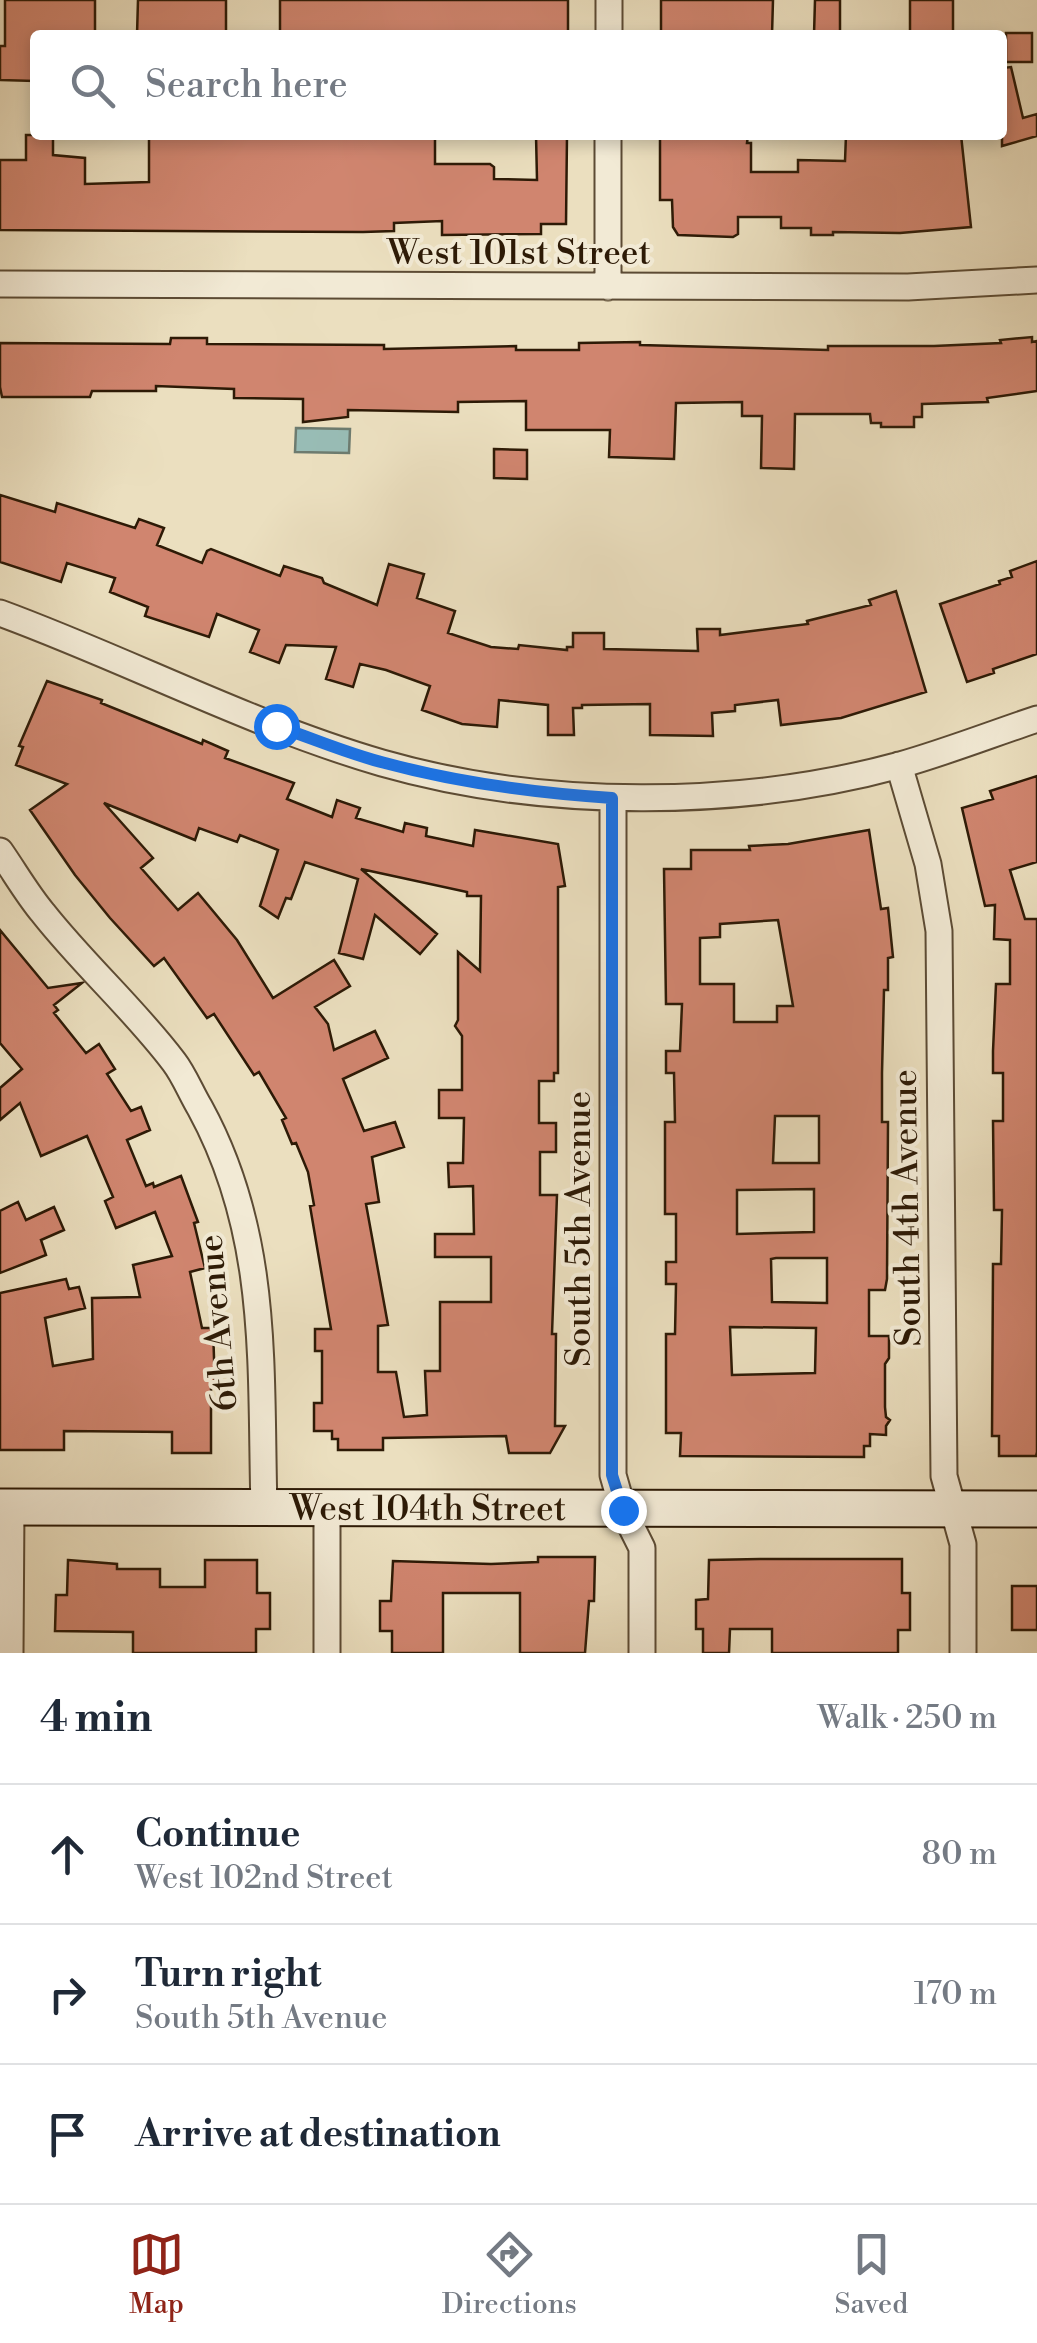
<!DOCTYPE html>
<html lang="en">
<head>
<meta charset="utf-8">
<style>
	body { margin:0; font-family:"Libre Bodoni",serif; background:#f2f2f3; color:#1f2937 }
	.stop { position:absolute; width:30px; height:30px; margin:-22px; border:8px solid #1a73e8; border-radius:50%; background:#fff }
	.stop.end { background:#1a73e8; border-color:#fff; box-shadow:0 2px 10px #0008 }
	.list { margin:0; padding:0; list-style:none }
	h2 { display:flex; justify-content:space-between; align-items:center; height:130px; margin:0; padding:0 40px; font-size:42px }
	h2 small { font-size:32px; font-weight:400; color:#747a83 }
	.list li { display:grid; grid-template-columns:65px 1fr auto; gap:30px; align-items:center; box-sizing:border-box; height:140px; padding:0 40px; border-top:2px solid #e0e1e3 }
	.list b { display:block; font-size:38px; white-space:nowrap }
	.list p { margin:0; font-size:32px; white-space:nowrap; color:#747a83 }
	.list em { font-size:32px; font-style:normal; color:#747a83 }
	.icon { flex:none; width:55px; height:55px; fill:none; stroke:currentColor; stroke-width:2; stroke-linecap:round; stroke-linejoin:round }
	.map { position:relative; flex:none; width:1037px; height:1653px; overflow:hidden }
	.search { position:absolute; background:#fff; box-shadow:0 5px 15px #0003; left:30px; right:30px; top:30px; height:110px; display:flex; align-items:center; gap:25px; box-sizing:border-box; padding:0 35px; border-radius:10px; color:#747a83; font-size:38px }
	.sheet { height:550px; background:#fff }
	nav { display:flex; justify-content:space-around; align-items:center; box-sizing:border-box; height:140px; border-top:2px solid #e0e1e3; background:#fff; font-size:28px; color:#747a83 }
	nav a { display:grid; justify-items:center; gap:5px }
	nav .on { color:#8f2418 }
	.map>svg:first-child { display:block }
	.water { fill:#98bcb5; stroke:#6d7b6f; stroke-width:2.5 }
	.building { fill:#d0856f; stroke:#2d1a06; stroke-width:2.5; fill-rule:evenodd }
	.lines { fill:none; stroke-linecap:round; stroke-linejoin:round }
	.street-casing { stroke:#5c4b34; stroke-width:29 }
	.secondary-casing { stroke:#2d1a06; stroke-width:39 }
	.street { stroke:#f2ead5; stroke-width:25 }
	.secondary { stroke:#f2ead5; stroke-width:35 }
	.route { stroke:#1a73e8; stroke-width:12 }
	.labels { text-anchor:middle; stroke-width:8; stroke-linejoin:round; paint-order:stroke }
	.street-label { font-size:35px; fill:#2d1a06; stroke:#f2ead5 }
</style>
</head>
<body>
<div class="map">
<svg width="1037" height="1653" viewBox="0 0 1037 1653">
	<rect width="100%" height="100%" fill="#ebdfbf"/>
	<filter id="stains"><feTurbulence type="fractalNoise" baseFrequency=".002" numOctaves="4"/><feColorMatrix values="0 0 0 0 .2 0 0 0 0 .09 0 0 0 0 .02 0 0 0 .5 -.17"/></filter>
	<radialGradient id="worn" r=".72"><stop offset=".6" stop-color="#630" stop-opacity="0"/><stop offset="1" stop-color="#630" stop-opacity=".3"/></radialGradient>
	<!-- water -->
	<path class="water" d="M296 428 350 429 349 453 295 452Z"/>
	<!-- building -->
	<path class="building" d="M5 0H95V35H35V81L0 80V46H5Z
		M138 0H226V35H137Z
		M280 0H568V35H280Z
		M661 0H773L772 35 661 32Z
		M815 0H840V35H814Z
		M910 0H953V35H910Z
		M1006 33H1032V62H1006Z
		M1011 67 1023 118 1037 114V136L1002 146V68Z
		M26 135H53V155L85 158V184L149 182V135H435V164H490L494 167V179L537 180 536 135H567L566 224H541V234L442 235V221L394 223V231L363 232 0 230V160H26Z
		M660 135H748L747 143H751V172H798V160L845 161 846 135H961L971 227 900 233 833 232V235H811V228H781V217H738V234L733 237 678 235 673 227 672 200H660Z
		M1032 337V342L1037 341V391L987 398 988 402 922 404V417H914V427H881V423H871L870 414H795L794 469 761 468 762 416H742V402L676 403 674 459 609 457 610 430H526V401L458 402V412L348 410V417L303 422V399L234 398V389L156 386V391H92L90 397H2L0 387V343L170 344 171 338H207V344L384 345V349L516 346V350H579V343L640 342V345L828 350V346H934L1001 343 1000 340Z
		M494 449 527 450V479L494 478Z
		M0 495 55 512 57 503 135 528 139 519 164 528 157 545 202 563 207 551 211 549 280 576 284 566 322 578 324 583 377 605 389 564 424 574 417 598 455 611 448 633 491 647 518 649 519 645 567 650V647H573V633H604V649L698 651 697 629H720V635L808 624 807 621 871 605 869 600 896 591 926 692 841 718 781 725 778 700 735 705V711L712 713 713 736 650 735V704L582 705V708H573L574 735H548V705L499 700 497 727 462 724 422 710 430 686 386 670 360 664 353 687 326 679 336 647 286 645 279 663 250 652 259 630 217 614 209 637 145 616 148 607 110 592 115 578 67 563 61 582 0 562Z
		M1037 561V654L993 669 994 673 967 682 940 604 1000 584 999 581 1012 577 1010 571Z
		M47 681 102 700 101 703 202 744 203 740 228 751 225 758 294 783 287 799 332 817 337 800 360 808 356 818 403 832 405 823 427 828 426 836 473 846 475 830 558 844 565 886 558 887V1073H554V1081H539V1123H556V1152H540V1195H557L552 1334H556L555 1426H565L550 1453H509L506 1436 383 1438V1450H338V1439H332V1431H314V1403H322V1351H315V1329H331L310 1206 314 1205 308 1172 296 1143 292 1144 282 1120 286 1118 259 1072 254 1075 214 1014 207 1018 164 958 154 966 110 918 75 875 30 810 67 784 16 765 23 747 19 746ZM104 803 195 840 199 828 237 842 240 835 278 850 260 906 278 918 286 898 291 899 305 862 358 879 339 953 363 959 375 915 420 954 437 934 361 869 467 892V896H481L480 971 458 952V1020L455 1026 462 1036V1090H439V1118H464L463 1163H448L449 1187 473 1186 474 1234H435V1257H491V1302H440V1371H425L427 1415 404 1417 396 1372H378V1326L388 1325 366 1204 379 1202 372 1157 404 1147 395 1122 364 1131 343 1079 388 1058 375 1031 334 1050 328 1024 315 1007 350 986 334 960 273 998 237 940 198 893 178 910 141 868 153 858Z
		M1037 776V862L1010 870 1025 919H1037V1452L1036 1456H999V1436H992L993 1264H1001L1002 1210H994L993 1121H1003V1073H993V1051L996 984H1010V940L994 939 995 905 985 906 962 808 993 799 990 791Z
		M869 830 881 909 888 908 893 957 888 958V990H884L882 1073V1122H888L887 1279 885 1290H869V1336H889V1358L885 1364V1407L886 1417 890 1420 886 1426V1435L870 1434V1446H864V1457L680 1456 681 1433H666V1334H675L676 1284H666V1262H676V1214H665V1122H675L674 1073H666V1051H680L682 1004H666L664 869H691V850H750L749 846 788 844ZM778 920 793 1006H777V1022H734V984H700V938L720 937V924ZM775 1116H819V1163H773ZM814 1189V1232L737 1234V1190ZM776 1258H827V1303L772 1302 771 1259ZM730 1327 816 1328 815 1373 732 1375Z
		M0 930 48 988 82 983 54 1005 58 1010 54 1013 86 1053 99 1044 115 1069 107 1074 131 1111 141 1107 150 1130 127 1140 146 1186 153 1183 154 1187 181 1176 198 1222 194 1223 205 1268 190 1272 202 1328H213L215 1387 211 1388V1453H172V1432L64 1431V1450H0V1293L66 1279 69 1289 79 1287 85 1308 45 1318 53 1366 93 1359 92 1298 140 1297 133 1265 172 1256 155 1212 116 1228 105 1201 113 1197 87 1136 41 1156 20 1103 0 1120V1088L22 1069 0 1043Z
		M18 1202 26 1220 54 1207 64 1230 41 1240 46 1255 0 1273V1211Z
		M538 1557H595L594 1601H589L585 1653H520V1593H443V1653H392V1631H380V1601H391L393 1561 491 1564 538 1562Z
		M760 1559H902V1593H910V1630H898V1653H772V1629H730L729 1653H703V1629H696V1600L708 1599 709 1560Z
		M68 1560 117 1564V1569H160V1587H205V1560H257V1593H270V1629H256V1653H133V1632L55 1631 56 1595H67Z
		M1012 1586H1037V1630H1012Z"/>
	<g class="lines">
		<defs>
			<path id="street" d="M609 35V0
				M0 284 908 287 1037 280
				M608 287V135
				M0 613C128 660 251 725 382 763 543 809 739 809 900 765 946 752 992 734 1037 719
				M899 765 928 864 939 931 944 1476 963 1544V1653
				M613 798V1475L623 1510 642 1548V1653
				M0 851C14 871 27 894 43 913 84 965 134 1009 174 1062 184 1075 191 1093 200 1108 270 1236 260 1367 264 1508
				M10 1653 11 1507
				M327 1653V1508"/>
			<g id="secondary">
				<path id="s1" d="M0 1507 1037 1509"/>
			</g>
		</defs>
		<!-- street casing -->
		<use href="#street" class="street-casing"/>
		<!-- secondary casing -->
		<use href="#secondary" class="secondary-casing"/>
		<!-- street -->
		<use href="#street" class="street"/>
		<!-- secondary -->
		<use href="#secondary" class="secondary"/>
	</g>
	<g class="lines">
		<!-- route -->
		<path class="route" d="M276 726C312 738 348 754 385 763 459 783 536 793 612 798V1475L623 1510"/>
	</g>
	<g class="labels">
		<!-- street labels -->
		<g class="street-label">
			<text x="519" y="264">West 101st Street</text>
			<text transform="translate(906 1208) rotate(-91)" y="12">South 4th Avenue</text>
			<text transform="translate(578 1229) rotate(-90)" y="12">South 5th Avenue</text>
			<text transform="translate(217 1323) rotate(-95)" y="12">6th Avenue</text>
			<text dy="12" stroke="none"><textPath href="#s1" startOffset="428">West 104th Street</textPath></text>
		</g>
	</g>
	<rect width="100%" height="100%" filter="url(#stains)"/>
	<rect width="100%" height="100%" fill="url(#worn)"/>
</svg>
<div class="stop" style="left:276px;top:726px"></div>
<div class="stop end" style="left:623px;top:1510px"></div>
<div class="search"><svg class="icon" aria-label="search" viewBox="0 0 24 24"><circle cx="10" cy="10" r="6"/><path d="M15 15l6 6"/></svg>Search here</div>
</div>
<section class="sheet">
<h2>4 min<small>Walk · 250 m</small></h2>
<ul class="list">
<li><svg class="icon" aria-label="ahead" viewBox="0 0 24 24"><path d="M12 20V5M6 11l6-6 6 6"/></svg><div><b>Continue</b><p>West 102nd Street</p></div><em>80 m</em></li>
<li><svg class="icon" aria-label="right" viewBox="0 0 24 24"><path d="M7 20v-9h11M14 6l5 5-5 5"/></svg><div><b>Turn right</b><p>South 5th Avenue</p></div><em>170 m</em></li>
<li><svg class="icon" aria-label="arrive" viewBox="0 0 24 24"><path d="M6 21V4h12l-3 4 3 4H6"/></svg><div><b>Arrive at destination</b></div></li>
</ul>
</section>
<nav>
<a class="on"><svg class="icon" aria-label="map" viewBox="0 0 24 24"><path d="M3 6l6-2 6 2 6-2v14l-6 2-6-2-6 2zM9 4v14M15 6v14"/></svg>Map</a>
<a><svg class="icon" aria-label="directions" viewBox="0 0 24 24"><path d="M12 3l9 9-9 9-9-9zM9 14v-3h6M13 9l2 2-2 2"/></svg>Directions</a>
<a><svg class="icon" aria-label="saved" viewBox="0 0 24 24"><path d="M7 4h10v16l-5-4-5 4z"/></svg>Saved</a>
</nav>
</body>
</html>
